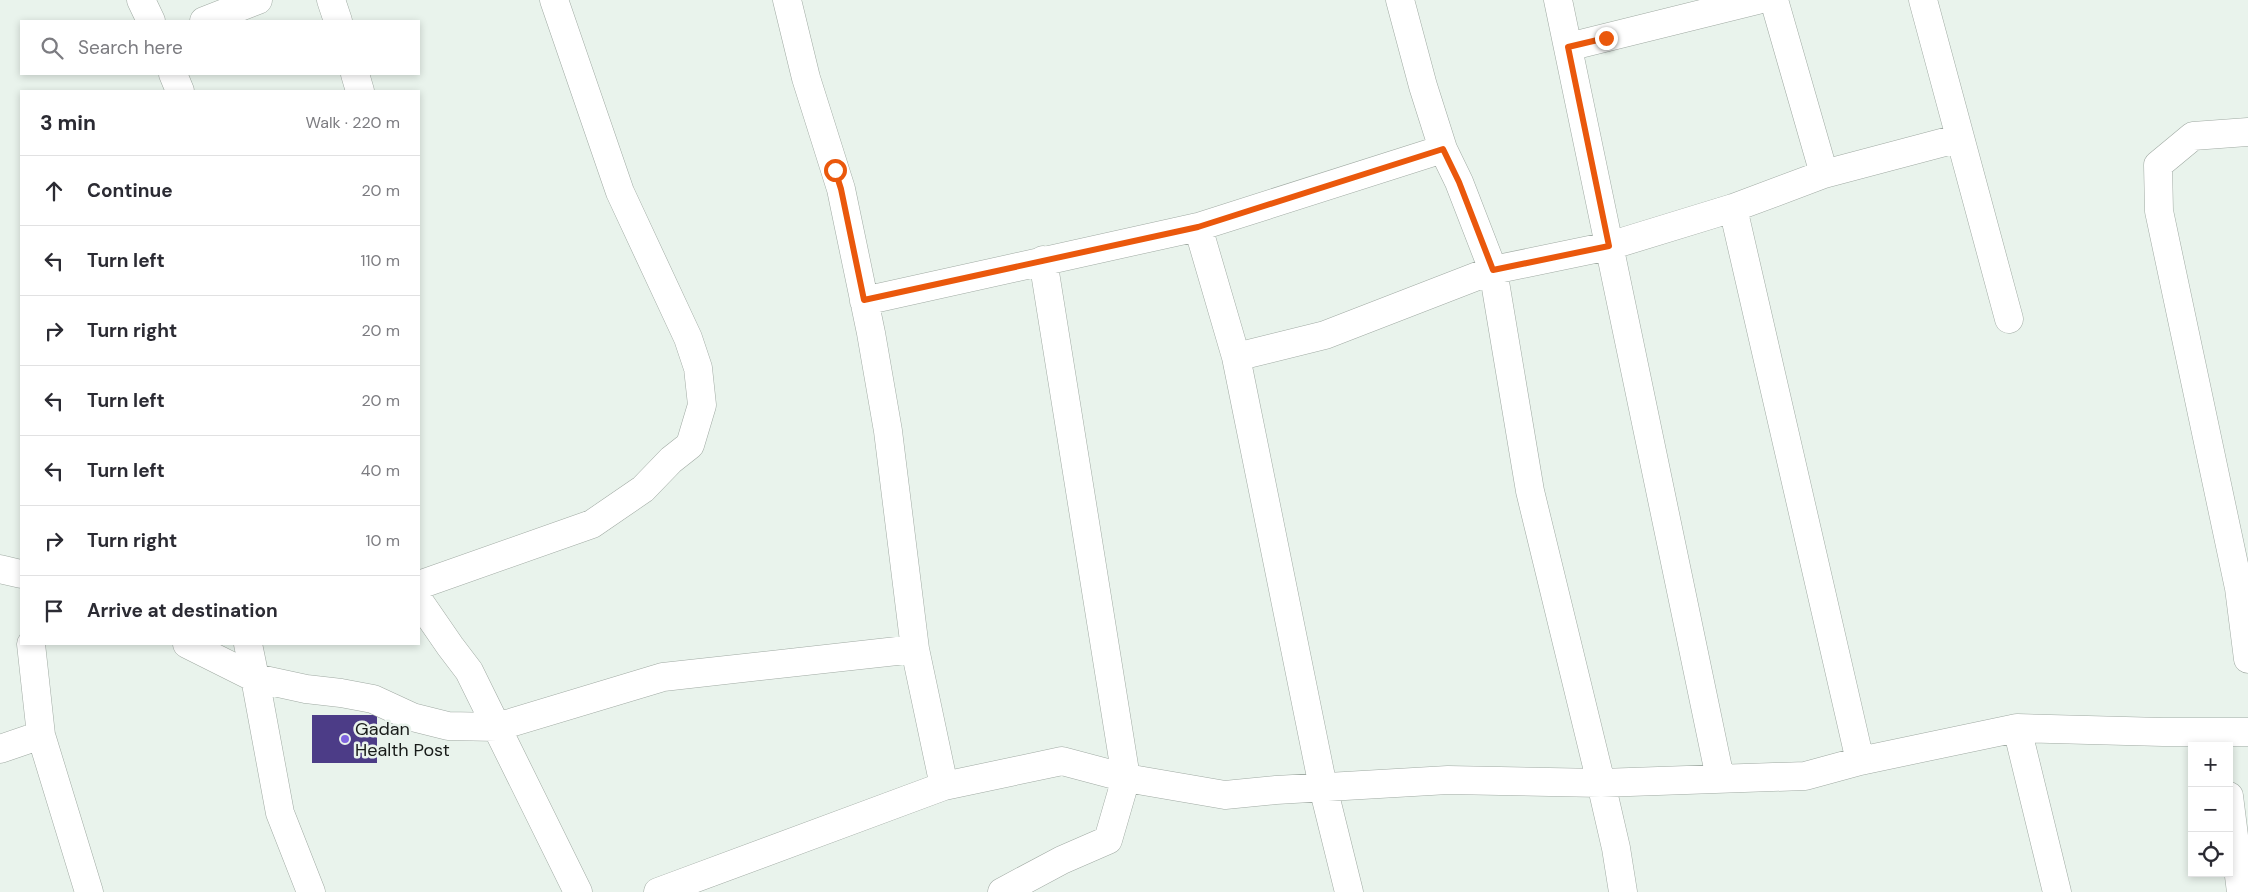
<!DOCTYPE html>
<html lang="en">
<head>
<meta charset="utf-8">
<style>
	body { margin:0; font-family:"DM Sans",sans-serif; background:#f2f2f3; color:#2b2b33 }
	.controls { position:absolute; right:15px; bottom:15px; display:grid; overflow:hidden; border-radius:0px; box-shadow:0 2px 8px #0003 }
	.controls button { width:45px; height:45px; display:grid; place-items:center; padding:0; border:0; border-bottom:1px solid #e1e1e2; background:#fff; color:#2b2b33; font:25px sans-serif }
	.stop { position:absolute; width:15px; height:15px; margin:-11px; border:4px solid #ea580c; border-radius:50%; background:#fff }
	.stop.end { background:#ea580c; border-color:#fff; box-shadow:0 1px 5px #0008 }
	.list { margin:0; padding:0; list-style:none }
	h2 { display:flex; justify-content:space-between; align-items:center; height:65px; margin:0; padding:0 20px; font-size:21px }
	h2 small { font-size:16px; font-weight:400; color:#7c7c81 }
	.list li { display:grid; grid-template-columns:32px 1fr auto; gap:15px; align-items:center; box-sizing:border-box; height:70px; padding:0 20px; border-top:1px solid #e1e1e2 }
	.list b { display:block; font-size:19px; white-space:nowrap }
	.list em { font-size:16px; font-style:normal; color:#7c7c81 }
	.icon { flex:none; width:28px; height:28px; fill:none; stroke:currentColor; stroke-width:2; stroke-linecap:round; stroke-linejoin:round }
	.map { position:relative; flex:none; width:2248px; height:892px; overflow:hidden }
	.search { position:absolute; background:#fff; box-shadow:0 2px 8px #0003; left:20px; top:20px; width:400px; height:55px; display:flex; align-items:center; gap:12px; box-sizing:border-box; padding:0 18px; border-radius:0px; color:#7c7c81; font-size:19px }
	.panel { position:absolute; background:#fff; box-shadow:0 2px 8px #0003; left:20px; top:90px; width:400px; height:555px; border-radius:0px }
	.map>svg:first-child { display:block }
	.building { fill:#4c3c87 }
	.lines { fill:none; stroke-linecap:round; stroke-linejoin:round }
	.minor-casing { stroke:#a0aaa3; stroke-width:29 }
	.minor { stroke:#fff; stroke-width:28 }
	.route { stroke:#ea580c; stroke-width:6 }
	.poi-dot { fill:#7f64df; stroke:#e9f3ec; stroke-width:2 }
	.labels { text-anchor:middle; stroke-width:5; stroke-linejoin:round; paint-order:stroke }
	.poi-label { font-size:18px; fill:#181b19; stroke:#e9f3ec; text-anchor:start }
</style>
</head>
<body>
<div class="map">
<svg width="2248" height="892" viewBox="0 0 2248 892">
	<rect width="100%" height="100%" fill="#e9f3ec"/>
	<!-- building -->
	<path class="building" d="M312 715H377V763H312Z"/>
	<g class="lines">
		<defs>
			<path id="minor" d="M141 0 151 21
				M331 0 338 21
				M787 0 806 78 841 189 871 333 888 431 915 649 944 786
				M1400 0 1423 86 1443 149 1459 182 1493 270 1530 491 1601 783 1616 848 1623 892
				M1558 0 1720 778
				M1774 0 1824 174
				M1923 0 2009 319
				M204 21 258 0
				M1568 47 1758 0
				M173 74 180 91
				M355 74 360 91
				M2248 132 2193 136 2158 165 2159 211 2239 588 2248 659
				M1733 208 1860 761
				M1198 227 1443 149
				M864 301 1198 227 1236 357 1323 787 1349 892
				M1236 357 1325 335 1493 270 1609 246 1733 208 1824 174 1960 138
				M0 569 21 574
				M419 585 592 524 643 489 671 460 690 445 702 405 698 368 688 338 620 192 554 0
				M419 601 450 646 469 671 578 892
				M31 644 41 735 89 892
				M187 644 255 678 280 813 311 892
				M248 644 255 678 306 689 341 693 373 699 412 717 448 726 497 727 663 677 915 649
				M2017 728 2057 892
				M0 749 41 735
				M2229 796 2241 892
				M658 892 944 786 1062 761 1126 778 1043 260
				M1002 892 1062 860 1108 840 1126 778 1225 795 1276 790 1448 780 1601 783 1805 776 1860 761 2017 728 2163 732H2248"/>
		</defs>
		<!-- minor casing -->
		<use href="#minor" class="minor-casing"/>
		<!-- minor -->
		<use href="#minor" class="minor"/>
	</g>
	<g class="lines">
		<!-- route -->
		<path class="route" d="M835 170 841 189 864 300 1198 227 1443 149 1459 182 1493 270 1609 246 1568 47 1606 38"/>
	</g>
	<!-- markers -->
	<circle class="poi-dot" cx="345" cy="739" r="5"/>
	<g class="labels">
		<!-- poi labels -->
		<g class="poi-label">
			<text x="355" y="735">Gadan<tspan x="355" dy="21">Health Post</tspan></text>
		</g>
	</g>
</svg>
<div class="controls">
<button>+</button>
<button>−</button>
<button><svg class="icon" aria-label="locate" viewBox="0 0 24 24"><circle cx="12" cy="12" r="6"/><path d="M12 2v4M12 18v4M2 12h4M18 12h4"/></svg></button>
</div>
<div class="stop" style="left:835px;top:170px"></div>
<div class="stop end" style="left:1606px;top:38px"></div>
<div class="search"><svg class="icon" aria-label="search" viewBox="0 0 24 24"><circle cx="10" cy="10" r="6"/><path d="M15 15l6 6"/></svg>Search here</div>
<section class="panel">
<h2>3 min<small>Walk · 220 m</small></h2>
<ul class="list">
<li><svg class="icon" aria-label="ahead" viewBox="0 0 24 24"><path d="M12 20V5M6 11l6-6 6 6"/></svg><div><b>Continue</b></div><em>20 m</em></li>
<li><svg class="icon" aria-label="left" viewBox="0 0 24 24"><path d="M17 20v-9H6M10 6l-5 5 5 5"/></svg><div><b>Turn left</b></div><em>110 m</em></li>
<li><svg class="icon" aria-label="right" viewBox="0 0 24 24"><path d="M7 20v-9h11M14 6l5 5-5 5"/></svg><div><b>Turn right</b></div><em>20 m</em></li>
<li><svg class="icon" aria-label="left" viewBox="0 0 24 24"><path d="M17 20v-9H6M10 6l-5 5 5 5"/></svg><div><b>Turn left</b></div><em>20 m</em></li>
<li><svg class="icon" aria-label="left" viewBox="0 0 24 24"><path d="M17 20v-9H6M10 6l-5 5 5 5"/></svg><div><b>Turn left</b></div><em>40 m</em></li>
<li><svg class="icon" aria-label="right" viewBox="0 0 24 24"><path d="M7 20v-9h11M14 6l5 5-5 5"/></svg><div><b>Turn right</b></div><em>10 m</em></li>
<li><svg class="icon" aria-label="arrive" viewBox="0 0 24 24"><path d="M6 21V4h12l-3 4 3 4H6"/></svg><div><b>Arrive at destination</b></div></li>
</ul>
</section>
</div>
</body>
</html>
